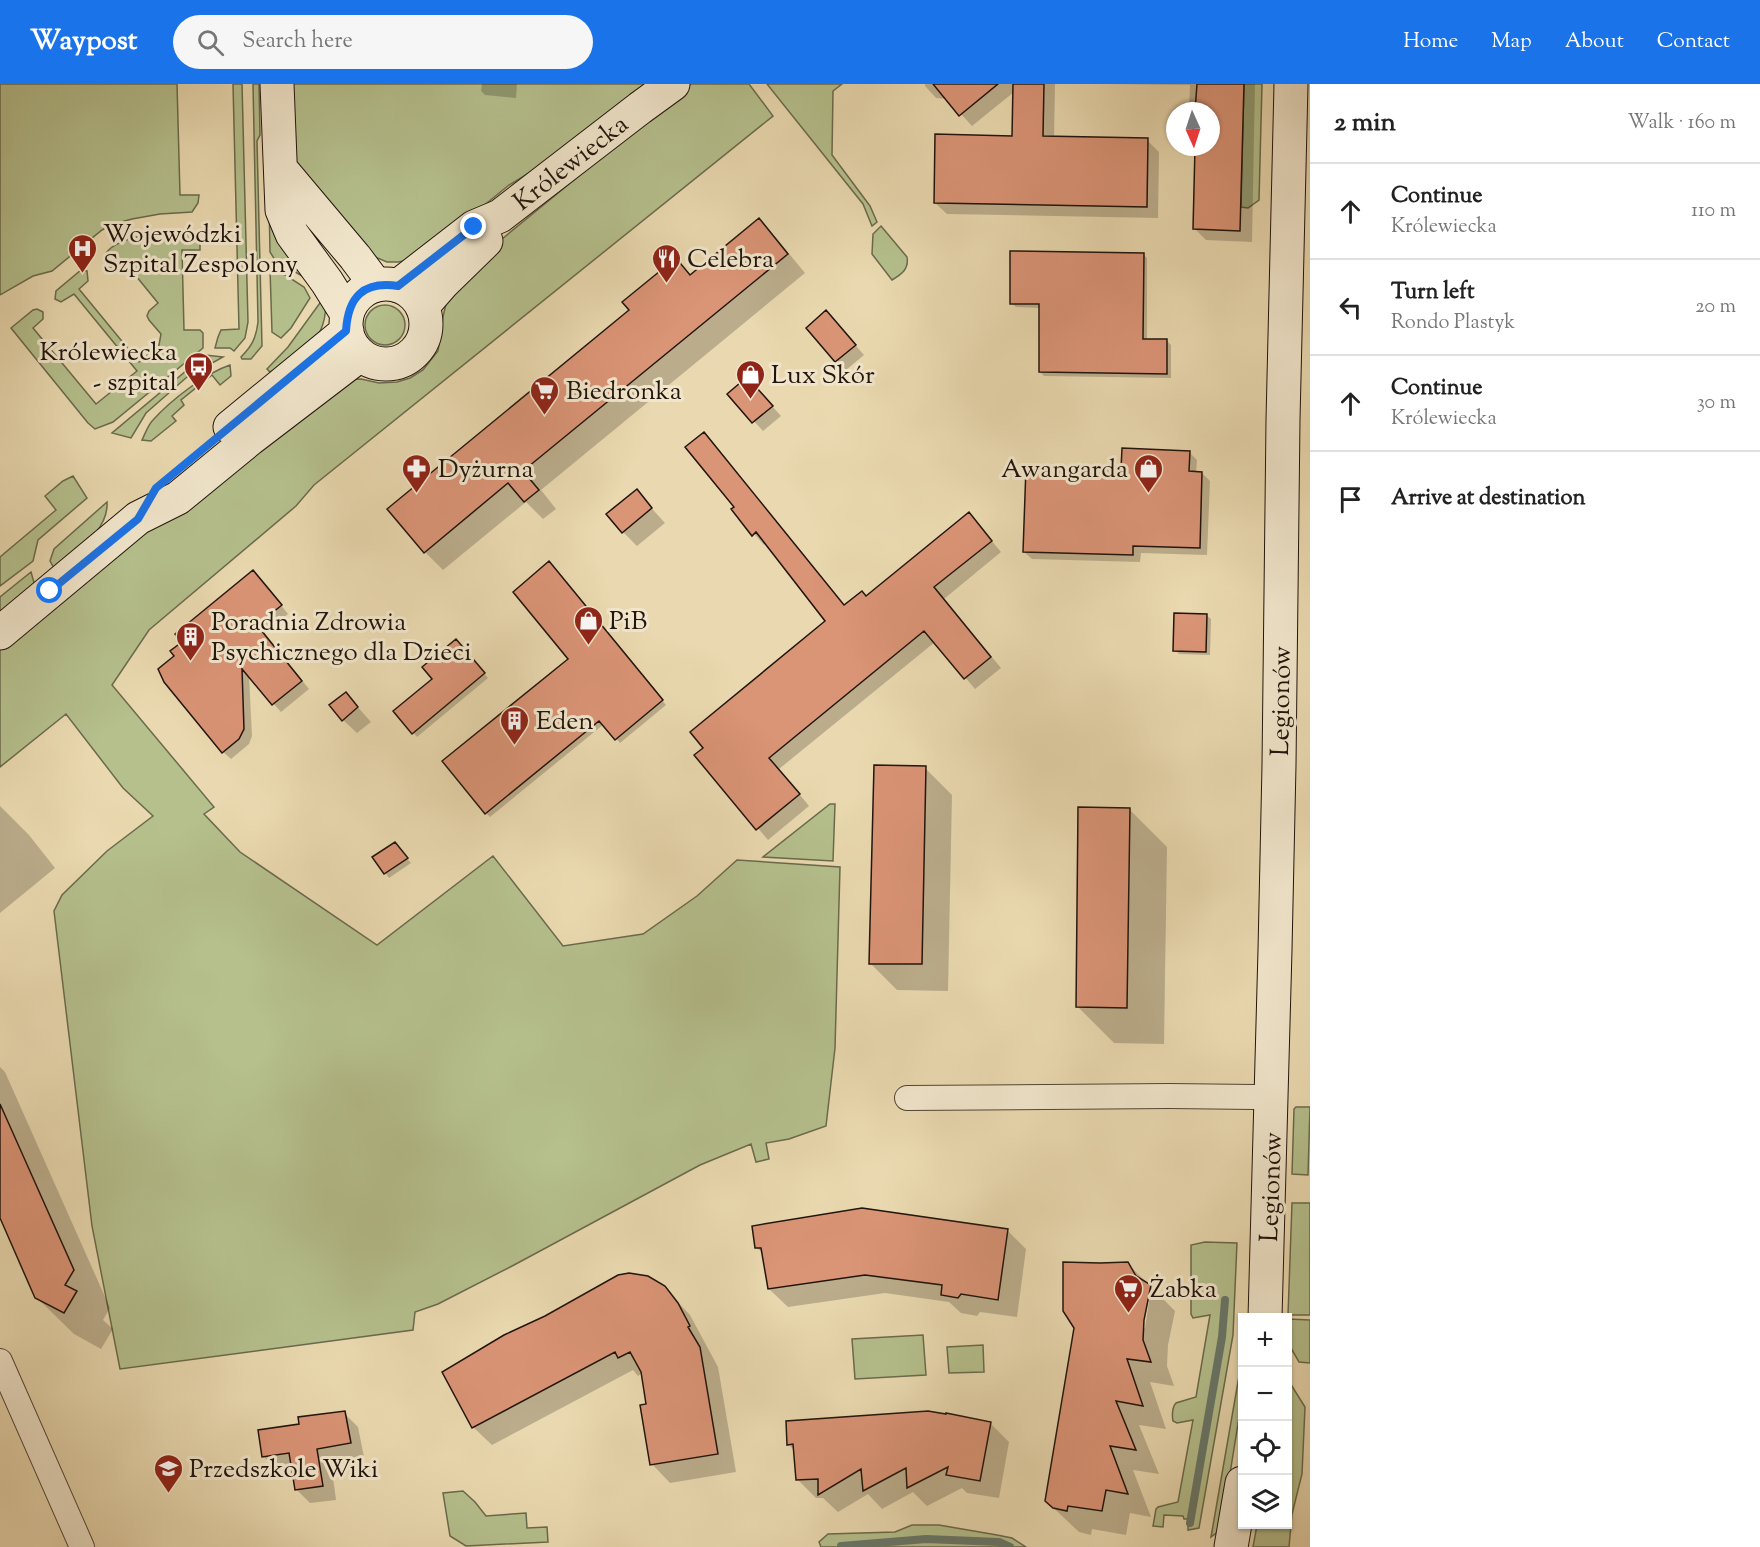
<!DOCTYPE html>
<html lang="en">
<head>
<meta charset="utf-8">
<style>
	body { margin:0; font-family:"Sorts Mill Goudy",serif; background:#f6f6f6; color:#222 }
	.controls { position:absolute; right:18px; bottom:18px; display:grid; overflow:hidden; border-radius:0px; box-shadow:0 2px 4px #0004 }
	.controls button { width:54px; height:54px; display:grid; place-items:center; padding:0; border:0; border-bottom:2px solid #e0e0e0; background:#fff; color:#222; font:30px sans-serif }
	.compass { position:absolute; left:1166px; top:18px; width:54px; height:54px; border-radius:50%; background:#fff; box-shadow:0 2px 4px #0004; rotate:177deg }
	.stop { position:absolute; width:18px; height:18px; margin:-14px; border:4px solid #1a73e8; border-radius:50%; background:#fff }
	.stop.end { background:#1a73e8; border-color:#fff; box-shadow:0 2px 6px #0008 }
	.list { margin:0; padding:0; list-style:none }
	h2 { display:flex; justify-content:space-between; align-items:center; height:78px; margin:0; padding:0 24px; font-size:26px }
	h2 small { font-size:20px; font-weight:400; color:#767676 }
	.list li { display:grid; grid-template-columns:39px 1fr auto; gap:18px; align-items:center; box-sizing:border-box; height:96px; padding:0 24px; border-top:2px solid #e0e0e0 }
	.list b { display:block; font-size:22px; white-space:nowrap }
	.list p { margin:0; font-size:20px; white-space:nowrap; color:#767676 }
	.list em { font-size:20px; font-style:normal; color:#767676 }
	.icon { flex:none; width:33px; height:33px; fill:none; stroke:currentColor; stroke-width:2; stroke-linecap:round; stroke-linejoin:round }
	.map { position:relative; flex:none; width:1310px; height:1463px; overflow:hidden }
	header { display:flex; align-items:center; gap:36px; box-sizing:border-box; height:84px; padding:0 30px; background:#1a73e8; color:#fff }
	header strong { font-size:28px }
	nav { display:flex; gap:33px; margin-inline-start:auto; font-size:21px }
	.search { width:420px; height:54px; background:#f6f6f6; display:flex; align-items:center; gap:15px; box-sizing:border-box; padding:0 21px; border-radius:33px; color:#767676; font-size:22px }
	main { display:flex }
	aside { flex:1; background:#fff }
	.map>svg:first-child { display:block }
	.green { fill:#b5c08d; stroke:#6a6a4c; stroke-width:1.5 }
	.shadow { fill:#0003; fill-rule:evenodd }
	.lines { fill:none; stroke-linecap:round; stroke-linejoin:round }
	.stream { stroke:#68786b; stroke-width:8 }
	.building { fill:#da9476; stroke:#20140c; stroke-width:1.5 }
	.street-casing { stroke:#524535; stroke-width:26 }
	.secondary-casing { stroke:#20140c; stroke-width:35 }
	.street { stroke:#f1e6cc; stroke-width:24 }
	.secondary { stroke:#f1e6cc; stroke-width:33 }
	.route { stroke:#1a73e8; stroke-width:8 }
	.labels { text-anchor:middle; stroke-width:6; stroke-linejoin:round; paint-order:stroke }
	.street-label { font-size:26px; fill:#20140c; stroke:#f1e6cc }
	.poi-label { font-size:26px; fill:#20140c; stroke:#f1e6cc; text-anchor:start }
</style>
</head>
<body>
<header>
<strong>Waypost</strong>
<div class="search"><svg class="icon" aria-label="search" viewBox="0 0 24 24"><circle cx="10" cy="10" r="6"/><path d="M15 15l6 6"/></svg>Search here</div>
<nav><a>Home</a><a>Map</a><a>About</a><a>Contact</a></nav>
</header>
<main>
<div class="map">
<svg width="1310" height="1463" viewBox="0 0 1310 1463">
	<rect width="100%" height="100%" fill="#ead9b0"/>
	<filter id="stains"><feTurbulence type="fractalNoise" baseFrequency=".00333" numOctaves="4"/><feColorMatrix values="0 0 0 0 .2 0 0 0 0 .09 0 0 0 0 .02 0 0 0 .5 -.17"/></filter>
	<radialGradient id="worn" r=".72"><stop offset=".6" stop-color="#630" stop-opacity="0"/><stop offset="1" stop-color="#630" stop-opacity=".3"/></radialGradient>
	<!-- green -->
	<path class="green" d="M0 0H177L180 111H199L198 119 192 128 160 130 132 135 114 140 102 146 52 187 33 192 0 211Z
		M233 0H242L248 238 245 254 234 267 230 264H215L218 253 221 246 239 245Z
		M253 0H259L260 51 257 57 262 262 251 275H242L241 273C252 262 256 254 258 238Z
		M289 0H648L572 63 509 101 428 167 411 176 398 178H387L368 170 301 90 293 69Z
		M691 0H749L773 32 314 401 296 422 149 546 112 601 214 723 204 730 240 768 377 861 493 772 563 862 643 850 697 812 737 776 840 783 835 964 826 1042 789 1055 766 1059 769 1075 756 1078 751 1060 700 1081 514 1181 438 1220 415 1228 413 1246 120 1285 92 1142 54 827 62 811 107 767 153 732 123 704 66 630 0 683V566L230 381 342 296 361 295 379 299 397 298 410 294 423 286 438 267 443 233 449 206 491 164Z
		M767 0H842L833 7 832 71 870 122 877 138 872 142 863 120Z
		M1244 0H1262L1259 116 1248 124 1241 123Z
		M269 119 307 195 275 176 270 168Z
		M881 142 907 173C909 185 902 190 892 196L872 170 873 150Z
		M161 148C177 148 190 146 200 159V166H182L184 246H200L203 249V264L113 338 95 345 88 339 11 244 33 226 37 225 43 228V235L33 244 96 320 137 287 74 210 61 218 55 215 56 207 81 186 87 187 88 197 79 205 139 278 159 261 161 250 149 236 147 232 149 227 158 219 123 176 109 185C88 160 147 150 161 148Z
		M270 185H276L304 203 310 214 291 244 281 254 272 248Z
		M325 212C328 234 320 254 304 269 295 277 281 282 270 288L267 285 288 263Z
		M365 241a20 20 0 1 1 40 0a20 20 0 1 1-40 0Z
		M205 271 223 273 187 293 146 329 131 354 112 349Z
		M230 281 231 292 220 301 212 291 181 316 184 321 172 332 176 337 151 357 142 356C145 350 148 341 153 336 171 316 206 289 230 281Z
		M73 392 87 414 38 456 33 477 0 502V473L56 426 45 412 63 397Z
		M107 418C109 447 75 468 55 486L50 477 54 465Z
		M31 488 35 502 0 531V513Z
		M830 720H835L833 777 763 773Z
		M1296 1023H1310L1308 1091 1292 1090 1294 1025Z
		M1292 1119H1310V1231H1288Z
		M1205 1158 1237 1159 1233 1251 1199 1444 1188 1446V1435H1184L1183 1432 1164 1431 1163 1443 1153 1442 1156 1425 1158 1423 1178 1418 1193 1336 1177 1339 1173 1337C1172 1332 1172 1323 1176 1319L1196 1313 1210 1231 1193 1234 1191 1230V1161Z
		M1288 1235 1310 1236V1279L1299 1278 1288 1259Z
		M923 1251 926 1291 855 1295 852 1255Z
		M983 1261 984 1288 949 1289 947 1263Z
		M1242 1275V1315L1222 1439 1219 1447 1211 1453Z
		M1290 1299 1305 1323 1302 1390 1292 1430 1289 1463H1253L1257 1441 1288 1440V1302Z
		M463 1407 475 1418 486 1432 526 1429 527 1444 547 1443 548 1458 466 1462 450 1452 443 1409Z
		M912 1441H939L997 1451 1012 1454 1026 1463H821L819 1458 828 1450 895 1448Z"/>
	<!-- shadow -->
	<path class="shadow" d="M482 0H517L516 14 485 11 481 7Z
		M925 0H1055L1054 54 1147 56 1159 68 1158 134 947 130 935 119 1014 53V8L972 42 947 15 936 14 925 2Z
		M1105 0H1255L1252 158 1206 156 1195 145V63H1211V27H1189L1190 1Z
		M759 136 777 155 805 189 541 406 556 425 543 435 526 418 443 486 425 468 676 176 691 191Z
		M1143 170 1147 174V256L1167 257 1171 261V294L1044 292 1040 288 1041 224 1016 223 1011 219Z
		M835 238 864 271 846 286 808 244Z
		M756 304 781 332 763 347 729 310Z
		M1189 368 1197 376 1196 389H1202L1210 397 1207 471 1141 469 1140 478 1032 475 1024 468 1123 387Z
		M636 407 665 439 637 462 623 448Z
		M733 426 845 522 866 513 969 430 1001 468 944 515 1001 584 975 605 935 558 779 685 809 722 768 756 696 671 827 537 766 459 764 461Z
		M553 483 666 621 620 659 604 640 490 733 486 729 570 575Z
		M261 496 288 530 264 550 309 605 281 628 249 592 252 652 249 660 231 675 223 668 176 572 184 558Z
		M1206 531 1211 535 1210 571 1179 570 1175 566Z
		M460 561 488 594 417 653 395 628 434 595Z
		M346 610 371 638 357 649 343 636Z
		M925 684 952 711 948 907 897 906 870 879Z
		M0 722 29 751 55 784 0 829Z
		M1130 726 1167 763 1164 960 1114 959 1077 922Z
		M399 765 411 779 389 794 375 773Z
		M0 983 5 988 110 1224 103 1236 113 1245 101 1265 74 1250 36 1213 0 1131Z
		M1007 1146 1026 1165 1017 1233 980 1228 977 1232 961 1229 949 1218 885 1209 788 1223 769 1205 764 1170 757 1164Z
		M1127 1179 1175 1227 1168 1261 1167 1282 1174 1302 1150 1298 1166 1345 1139 1341 1159 1390 1133 1386 1151 1433 1130 1429 1126 1451 1092 1445 1091 1451 1079 1448 1046 1417ZM1149 1202 1151 1205 1145 1244 1142 1243Z
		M664 1203 690 1231 718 1283 736 1388 670 1399 652 1380 648 1322 642 1289 638 1292 633 1286 492 1361 473 1343Z
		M344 1329 358 1343 364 1373 331 1378 336 1416 310 1419 296 1405 293 1384 277 1386 263 1372 301 1341Z
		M990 1339 1009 1358 999 1414 967 1409 962 1404 927 1422 913 1408 882 1425 868 1410 838 1428 823 1414H816L797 1395 795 1367 788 1360Z"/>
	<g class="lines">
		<!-- stream -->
		<path class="stream" d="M1190 1439 1222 1253 1225 1216
			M841 1462 926 1455 999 1458 1010 1463"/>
	</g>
	<!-- building -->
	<path class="building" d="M933 0H998L959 32Z
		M1013 0H1044L1043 52 1148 54 1147 123 934 119 935 50 1012 52Z
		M1197 0H1244L1240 147 1193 145 1195 63H1211V27H1195Z
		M759 134 788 170 523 387 539 406 524 418 508 399 424 469 387 425 629 226 622 218 676 174 690 191Z
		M1010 167 1144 169 1143 255H1167V290L1039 288V220H1010Z
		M826 226 856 261 835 278 806 244Z
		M747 293 773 322 752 339 727 310Z
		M704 348 844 521 862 507 866 512 969 428 992 457 934 503 991 573 964 595 924 547 769 674 800 710 756 746 694 671 703 664 690 648 825 537 756 448 752 452 731 425 734 423 685 363Z
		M1122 364 1190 367 1189 387 1202 388 1200 464 1133 462V471L1023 468 1026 383 1121 385Z
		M637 405 652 424 622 449 606 430Z
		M549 477 663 616 615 656 599 637 485 730 442 677 568 575 513 508Z
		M253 486 282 521 257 541 302 597 272 621 242 585 244 645 239 655 222 669 164 598 158 585 174 572 170 567 182 558 175 550Z
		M1174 529 1207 530 1206 568 1173 567Z
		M456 555 485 589 412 650 393 627 432 595 422 583Z
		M346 608 358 623 342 637 329 621Z
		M874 681 926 682 922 880H869Z
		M1078 723 1130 724 1127 924 1076 923Z
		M395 758 408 774 384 790 372 773Z
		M0 1020 74 1186 65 1201 77 1207 64 1229 35 1214 0 1134Z
		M862 1124 1008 1145 998 1216 961 1210 958 1214 941 1211 942 1201 865 1191 768 1205 761 1164H755L752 1142Z
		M1063 1178 1100 1179 1128 1178 1136 1192 1151 1201 1144 1236 1143 1256 1151 1278 1127 1275 1143 1322 1116 1317 1136 1366 1110 1362 1128 1410 1106 1406 1102 1427 1068 1422 1067 1427 1053 1424 1045 1417 1074 1244 1063 1227Z
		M629 1189 648 1192 665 1202 678 1219 690 1242 688 1243 700 1263 718 1370 650 1381 640 1321 646 1320 641 1288 630 1268 618 1274 615 1268 472 1344 442 1288 504 1251 545 1232 618 1191Z
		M345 1327 351 1359 317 1365 323 1402 295 1406 289 1369 262 1373 258 1346 299 1340 298 1333Z
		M928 1327 946 1330V1329L991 1338 980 1397 946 1391 948 1383 907 1404 906 1384 863 1407 861 1385 818 1411V1395L796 1396 793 1360 787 1361 786 1337Z"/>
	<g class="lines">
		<defs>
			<path id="street" d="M907 1014 1169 1012 1255 1013 1272 1015
				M0 1277 82 1463"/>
			<path id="secondary" d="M277 0 282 126 292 150 327 198 347 230
				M281 85 355 173 376 201
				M346 240a40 40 0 1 1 80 0a40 40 0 1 1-80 0Z
				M398 202 474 143 500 132 640 24 673 0
				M422 223 443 199 486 157
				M230 343 347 247
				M0 549 138 434 178 414 250 355 360 271
				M1265 1234 1275 866 1279 681 1283 336 1291 0
				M1231 1463 1242 1399"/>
		</defs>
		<!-- street casing -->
		<use href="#street" class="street-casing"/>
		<!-- secondary casing -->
		<use href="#secondary" class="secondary-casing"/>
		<!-- street -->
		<use href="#street" class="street"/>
		<!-- secondary -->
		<use href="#secondary" class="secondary"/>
	</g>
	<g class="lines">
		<!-- route -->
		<path class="route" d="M50 507 138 435 156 404 346 247C348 213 363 197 398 202L474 143"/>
	</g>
	<!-- icons -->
	<defs>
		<symbol id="hospital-pin" viewBox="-11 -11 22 30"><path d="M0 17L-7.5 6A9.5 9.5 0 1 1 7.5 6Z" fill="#8f2418" stroke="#f1e6cc"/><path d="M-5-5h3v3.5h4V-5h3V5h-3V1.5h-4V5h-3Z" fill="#fff"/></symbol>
		<symbol id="restaurant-pin" viewBox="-11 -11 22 30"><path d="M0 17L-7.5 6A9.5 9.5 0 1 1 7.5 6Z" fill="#8f2418" stroke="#f1e6cc"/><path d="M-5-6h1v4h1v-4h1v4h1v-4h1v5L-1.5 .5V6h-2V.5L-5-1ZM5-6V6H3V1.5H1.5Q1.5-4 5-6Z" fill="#fff"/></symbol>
		<symbol id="bus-pin" viewBox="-11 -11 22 30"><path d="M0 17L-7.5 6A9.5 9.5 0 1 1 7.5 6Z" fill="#8f2418" stroke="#f1e6cc"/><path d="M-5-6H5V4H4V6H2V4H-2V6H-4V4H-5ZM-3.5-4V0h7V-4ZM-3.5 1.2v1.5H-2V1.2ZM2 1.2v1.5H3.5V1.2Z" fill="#fff"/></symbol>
		<symbol id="shop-pin" viewBox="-11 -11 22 30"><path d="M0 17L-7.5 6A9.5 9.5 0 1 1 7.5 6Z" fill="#8f2418" stroke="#f1e6cc"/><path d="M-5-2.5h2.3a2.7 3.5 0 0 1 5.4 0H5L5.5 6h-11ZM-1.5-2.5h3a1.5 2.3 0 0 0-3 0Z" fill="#fff"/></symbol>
		<symbol id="supermarket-pin" viewBox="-11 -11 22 30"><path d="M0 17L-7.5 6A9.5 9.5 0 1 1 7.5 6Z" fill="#8f2418" stroke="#f1e6cc"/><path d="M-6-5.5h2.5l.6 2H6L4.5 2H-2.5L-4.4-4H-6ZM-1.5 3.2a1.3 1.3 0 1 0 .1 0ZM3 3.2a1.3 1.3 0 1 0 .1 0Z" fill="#fff"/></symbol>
		<symbol id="pharmacy-pin" viewBox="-11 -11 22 30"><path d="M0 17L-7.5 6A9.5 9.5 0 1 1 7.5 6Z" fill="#8f2418" stroke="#f1e6cc"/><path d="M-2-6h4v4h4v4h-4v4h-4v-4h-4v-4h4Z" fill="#fff"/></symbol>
		<symbol id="building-pin" viewBox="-11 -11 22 30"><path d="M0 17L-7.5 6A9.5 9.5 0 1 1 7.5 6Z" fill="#8f2418" stroke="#f1e6cc"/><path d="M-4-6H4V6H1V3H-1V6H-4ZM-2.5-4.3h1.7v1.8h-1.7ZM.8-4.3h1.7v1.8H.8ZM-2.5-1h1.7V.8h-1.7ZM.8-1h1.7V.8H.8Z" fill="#fff"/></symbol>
		<symbol id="school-pin" viewBox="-11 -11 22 30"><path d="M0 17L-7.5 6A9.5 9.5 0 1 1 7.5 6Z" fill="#8f2418" stroke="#f1e6cc"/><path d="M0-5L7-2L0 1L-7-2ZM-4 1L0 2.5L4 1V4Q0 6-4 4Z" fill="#fff"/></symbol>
	</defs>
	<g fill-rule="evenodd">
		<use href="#hospital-pin" x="66" y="148" width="33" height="45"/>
		<use href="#restaurant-pin" x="650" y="158" width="33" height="45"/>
		<use href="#bus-pin" x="182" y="266" width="33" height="45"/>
		<use href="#shop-pin" x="734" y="274" width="33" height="45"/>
		<use href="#supermarket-pin" x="528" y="290" width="33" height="45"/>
		<use href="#pharmacy-pin" x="400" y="368" width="33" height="45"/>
		<use href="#shop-pin" x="1132" y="368" width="33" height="45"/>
		<use href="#shop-pin" x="572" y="520" width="33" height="45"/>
		<use href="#building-pin" x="174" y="536" width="33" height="45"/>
		<use href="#building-pin" x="498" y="620" width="33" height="45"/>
		<use href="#supermarket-pin" x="1112" y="1188" width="33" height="45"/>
		<use href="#school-pin" x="152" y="1368" width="33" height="45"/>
	</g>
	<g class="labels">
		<!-- street labels -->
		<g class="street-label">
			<text transform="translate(570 78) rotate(-38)" y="9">Królewiecka</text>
			<text transform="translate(1280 617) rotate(-89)" y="9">Legionów</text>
			<text transform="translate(1270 1103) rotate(-88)" y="9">Legionów</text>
		</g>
		<!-- poi labels -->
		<g class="poi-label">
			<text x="103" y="158">Wojewódzki<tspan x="103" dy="30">Szpital Zespolony</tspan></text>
			<text x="687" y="183">Celebra</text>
			<text x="177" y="276" text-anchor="end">Królewiecka<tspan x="177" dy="30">- szpital</tspan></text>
			<text x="771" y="299">Lux Skór</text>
			<text x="566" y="315">Biedronka</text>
			<text x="438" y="393">Dyżurna</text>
			<text x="1128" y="393" text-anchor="end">Awangarda</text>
			<text x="609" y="545">PiB</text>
			<text x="211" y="546">Poradnia Zdrowia<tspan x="211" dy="30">Psychicznego dla Dzieci</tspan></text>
			<text x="536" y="645">Eden</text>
			<text x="1150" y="1213">Żabka</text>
			<text x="189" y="1393">Przedszkole Wiki</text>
		</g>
	</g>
	<rect width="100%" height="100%" filter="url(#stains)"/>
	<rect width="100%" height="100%" fill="url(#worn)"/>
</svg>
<div class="controls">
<button>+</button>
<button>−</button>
<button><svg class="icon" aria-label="locate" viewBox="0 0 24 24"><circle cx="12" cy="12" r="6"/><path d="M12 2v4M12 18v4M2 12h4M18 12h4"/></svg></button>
<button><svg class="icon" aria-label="layers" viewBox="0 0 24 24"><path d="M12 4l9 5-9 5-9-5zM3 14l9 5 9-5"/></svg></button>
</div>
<svg class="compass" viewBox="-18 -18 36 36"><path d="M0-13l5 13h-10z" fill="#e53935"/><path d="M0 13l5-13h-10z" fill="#767676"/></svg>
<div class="stop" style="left:50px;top:507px"></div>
<div class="stop end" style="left:474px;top:143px"></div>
</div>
<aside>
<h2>2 min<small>Walk · 160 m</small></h2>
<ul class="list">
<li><svg class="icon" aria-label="ahead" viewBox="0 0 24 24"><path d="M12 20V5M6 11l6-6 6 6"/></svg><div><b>Continue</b><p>Królewiecka</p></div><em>110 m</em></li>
<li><svg class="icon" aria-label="left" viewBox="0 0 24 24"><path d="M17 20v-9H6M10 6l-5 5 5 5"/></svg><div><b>Turn left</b><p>Rondo Plastyk</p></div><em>20 m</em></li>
<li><svg class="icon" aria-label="ahead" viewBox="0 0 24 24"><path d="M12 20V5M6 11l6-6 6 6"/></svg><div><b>Continue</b><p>Królewiecka</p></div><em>30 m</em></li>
<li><svg class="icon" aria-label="arrive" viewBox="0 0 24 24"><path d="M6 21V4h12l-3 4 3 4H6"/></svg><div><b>Arrive at destination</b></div></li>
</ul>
</aside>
</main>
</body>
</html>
